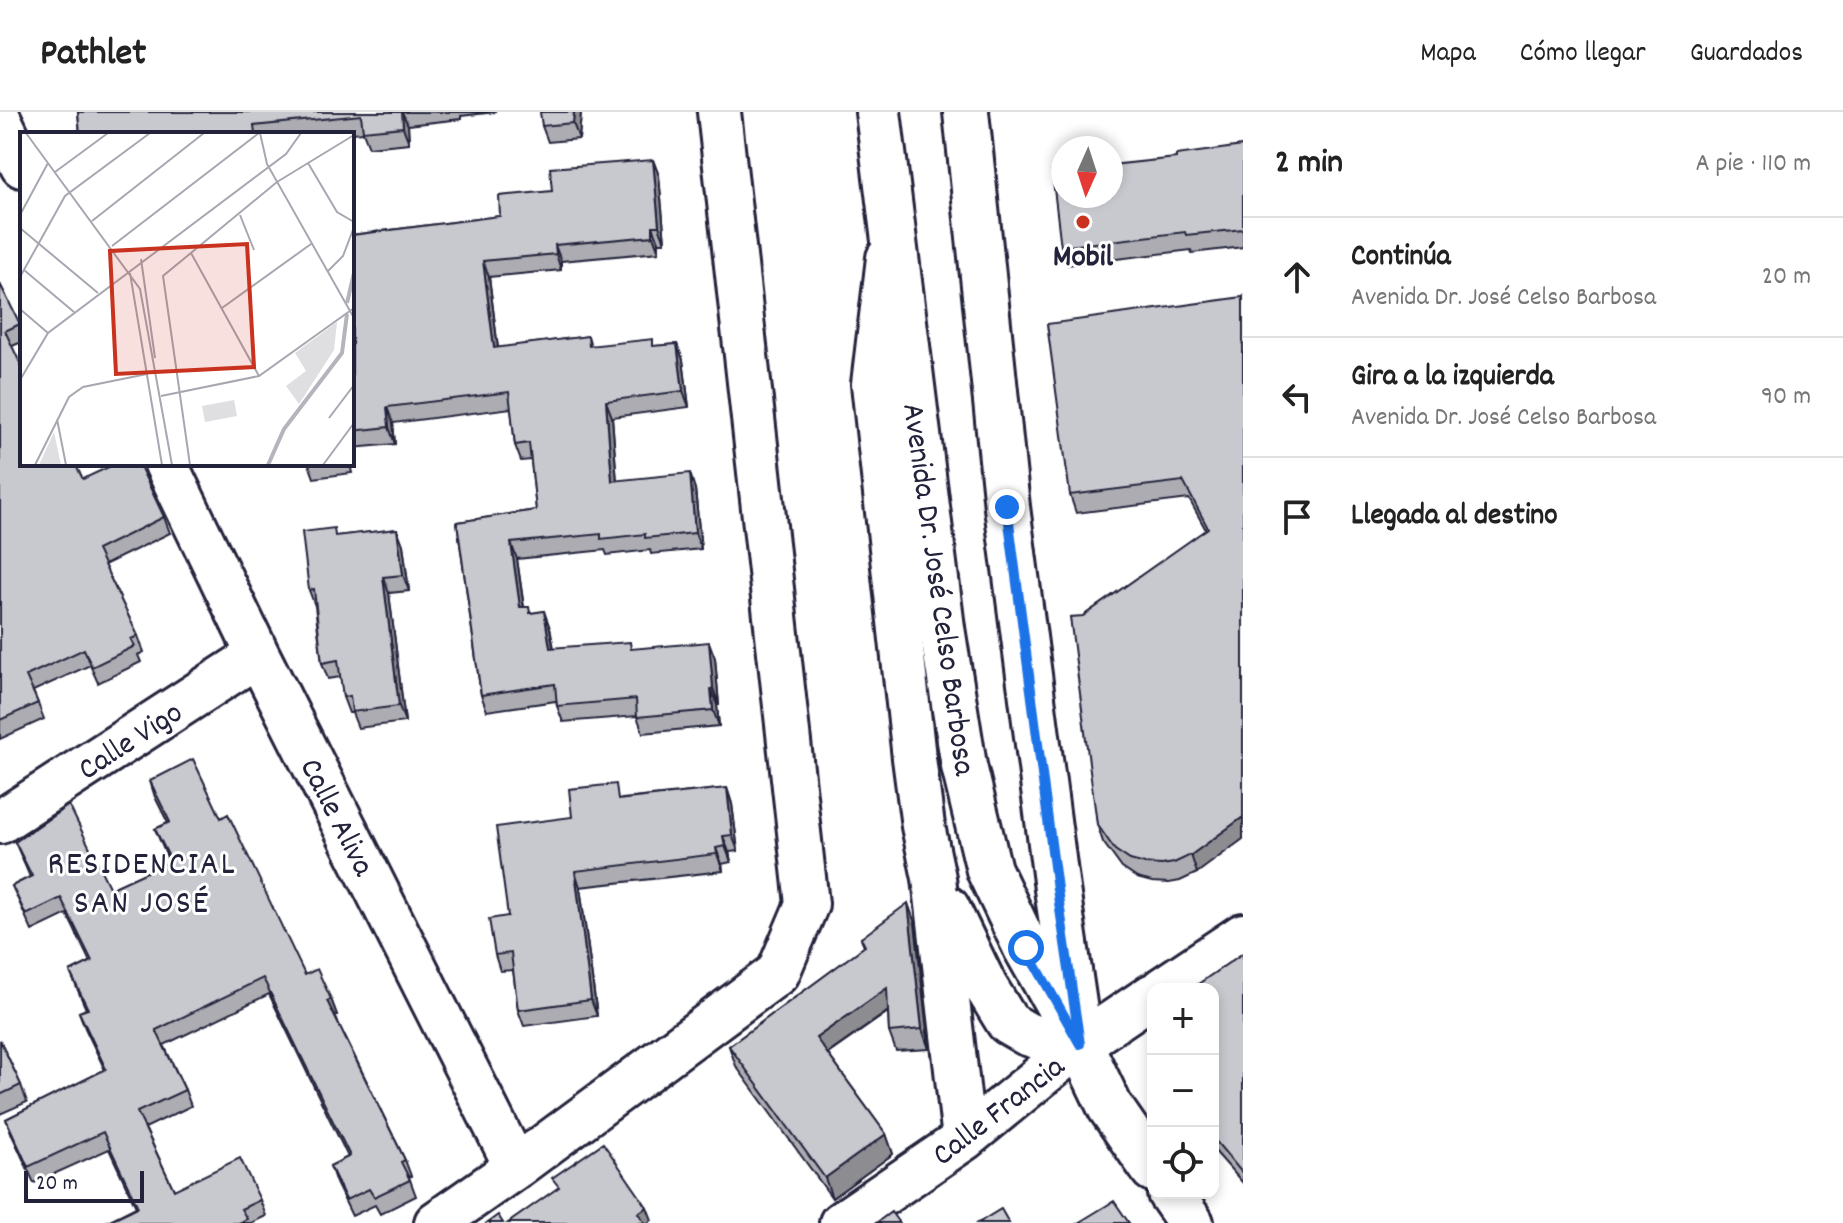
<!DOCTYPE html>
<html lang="es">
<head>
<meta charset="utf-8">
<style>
	body { margin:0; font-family:Dekko,sans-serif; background:#f6f6f6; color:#222 }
	.controls { position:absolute; right:24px; bottom:24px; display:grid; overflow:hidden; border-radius:16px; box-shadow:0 4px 12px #0003 }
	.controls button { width:72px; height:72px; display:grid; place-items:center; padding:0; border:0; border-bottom:2px solid #e0e0e0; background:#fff; color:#222; font:40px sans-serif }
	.compass { position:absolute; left:1051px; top:24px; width:72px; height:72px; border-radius:50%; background:#fff; box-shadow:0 4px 12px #0003; rotate:183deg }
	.scale { position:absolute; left:24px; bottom:20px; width:120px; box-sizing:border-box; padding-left:8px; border:4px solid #22223b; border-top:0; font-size:22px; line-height:28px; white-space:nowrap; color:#22223b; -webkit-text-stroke:6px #fff; paint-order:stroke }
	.stop { position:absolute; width:24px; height:24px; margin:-18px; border:6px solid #1a73e8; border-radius:50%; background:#fff }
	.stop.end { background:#1a73e8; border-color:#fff; box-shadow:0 2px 8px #0008 }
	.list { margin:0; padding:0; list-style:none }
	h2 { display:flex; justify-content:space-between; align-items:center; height:104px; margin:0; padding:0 32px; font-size:34px }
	h2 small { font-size:26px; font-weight:400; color:#767676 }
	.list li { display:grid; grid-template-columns:52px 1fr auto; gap:24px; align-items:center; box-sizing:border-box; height:120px; padding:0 32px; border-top:2px solid #e0e0e0 }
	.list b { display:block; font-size:30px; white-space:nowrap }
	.list p { margin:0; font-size:26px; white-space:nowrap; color:#767676 }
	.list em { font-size:26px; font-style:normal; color:#767676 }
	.icon { flex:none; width:44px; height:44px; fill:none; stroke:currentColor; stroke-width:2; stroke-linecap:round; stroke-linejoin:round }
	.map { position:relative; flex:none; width:1243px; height:1111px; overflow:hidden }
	header { display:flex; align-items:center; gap:48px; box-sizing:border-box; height:112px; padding:0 40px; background:#fff; border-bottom:2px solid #e0e0e0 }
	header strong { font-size:38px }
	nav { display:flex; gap:44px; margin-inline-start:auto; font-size:28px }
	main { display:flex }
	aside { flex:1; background:#fff }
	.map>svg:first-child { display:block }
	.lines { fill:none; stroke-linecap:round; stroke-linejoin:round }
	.minor-casing { stroke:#22223b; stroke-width:48 }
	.major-casing { stroke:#22223b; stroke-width:50 }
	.minor { stroke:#fff; stroke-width:42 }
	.major { stroke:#fff; stroke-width:44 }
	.wall { fill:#acacb2; stroke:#22223b; stroke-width:2 }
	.shaded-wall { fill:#8c8c91; stroke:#22223b; stroke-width:2 }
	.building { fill:#c8c8cf; stroke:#22223b; stroke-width:2 }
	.route { stroke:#1a73e8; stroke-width:10 }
	.poi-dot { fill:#c8321e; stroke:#fff; stroke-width:3 }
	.labels { text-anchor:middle; stroke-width:6; stroke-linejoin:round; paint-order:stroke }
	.poi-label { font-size:32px; font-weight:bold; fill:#22223b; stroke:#fff }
	.street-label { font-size:32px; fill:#22223b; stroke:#fff }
	.neighbourhood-label { font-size:34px; letter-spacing:2px; fill:#22223b; stroke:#fff }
	.inset-river { fill:none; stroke:#b4b4bc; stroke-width:4 }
	.inset-road { fill:none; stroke:#a7a7b1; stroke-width:2 }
	.view { fill:#c8321e; fill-opacity:0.15; stroke:#c8321e; stroke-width:4 }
	.inset-edge { fill:none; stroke:#22223b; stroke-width:4 }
</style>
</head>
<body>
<header>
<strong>Pathlet</strong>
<nav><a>Mapa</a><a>Cómo llegar</a><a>Guardados</a></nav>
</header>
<main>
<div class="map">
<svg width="1243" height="1111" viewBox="0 0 1243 1111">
	<rect width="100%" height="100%" fill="#fff"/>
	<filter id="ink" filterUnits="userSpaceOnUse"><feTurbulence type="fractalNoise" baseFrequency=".0125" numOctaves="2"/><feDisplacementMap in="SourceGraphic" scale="16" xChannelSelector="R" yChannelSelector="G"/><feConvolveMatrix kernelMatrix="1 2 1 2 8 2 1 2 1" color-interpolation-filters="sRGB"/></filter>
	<g filter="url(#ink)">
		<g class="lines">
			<defs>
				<path id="minor" d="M0 8 22 54
					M888 146 873 272 914 646 923 714 934 766 964 1027
					M166 352 258 543 516 1055
					M0 710 258 543
					M948 796 986 875 1008 911 1027 922 1052 930 1080 932
					M1162 877 1243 823
					M436 1111 516 1055 778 861 807 792 719 0
					M841 1111 964 1027 1080 932 1153 883"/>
				<path id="major" d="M878 0 942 516 964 654 989 758 1026 836 1080 932 1110 995 1153 1057
					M966 0 1007 395 1057 777 1076 906
					M1170 1081 1191 1111"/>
			</defs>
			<!-- minor casing -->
			<use href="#minor" class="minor-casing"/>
			<!-- major casing -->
			<use href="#major" class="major-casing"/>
			<!-- minor -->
			<use href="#minor" class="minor"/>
			<!-- major -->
			<use href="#major" class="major"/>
		</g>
		<!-- wall -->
		<path class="wall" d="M78 0H496L461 4V7L408 13 409 31 369 35 363 20 341 22H80Z
			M581 0 579 27 548 30 542 14Z
			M1243 34V135L1192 141 1191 138 1067 153 1061 135 1176 46Z
			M653 48 659 64 665 130H659V140L561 149V158L489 165 498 236 588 224 591 234H655L677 232 683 248 689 295 612 305 617 369 695 377 701 437 651 442 650 438 607 443 605 438 517 447 524 495 550 516 554 536 633 537 715 546 719 593H717L719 614 643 621 637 604 563 610 557 594 556 589 487 599 481 583 457 410 536 398 531 348 521 349 515 333 511 296 393 311 395 332 352 336V123L500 104 552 79Z
			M0 172 22 218V230L12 234 22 352 83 367 164 405 170 421 104 453 138 524 144 540 138 543 141 550 98 571 90 553 33 579 44 607 0 627Z
			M1243 185 1197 761 1180 769 1169 771 1152 770 1137 766 1122 756 1103 730 1097 712 1083 504 1206 418 1189 387 1076 401 1070 383Z
			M309 352H350L352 361 314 366Z
			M397 417 403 433 409 479 389 481 405 610 358 616 352 601H349L343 585 341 565 328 567 322 551 315 494 309 478 337 424Z
			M150 669 221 706 305 863 331 887 337 903 335 904 405 1048 411 1064 409 1065 416 1084 380 1102 375 1093 352 1104 336 1071 330 1054 348 1045 269 882 164 933 185 978 191 994 145 1016 174 1078 260 1088 266 1104 251 1111H104L136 1095 109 1037 34 1071 12 1023 6 1007 105 958 85 916 79 900 86 897 70 860 90 850 67 802 32 819 12 774 30 765 15 730 110 777 169 750 155 717 168 711 155 685Z
			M727 676 732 692 738 739 729 740 731 750 722 752 723 759 580 775 597 904 524 914 518 898 513 858 500 859 495 843 508 804 572 705 622 687Z
			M915 811 929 937 896 939 889 920 888 900 828 942 886 1022 893 1042 832 1086 736 954 729 934 864 835 861 826Z
			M1243 841V1071L1213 1037V877Z
			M0 928 21 973 27 990 0 1002Z"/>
		<!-- shaded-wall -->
		<path class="shaded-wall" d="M402 0 408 13 409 31 403 15Z
			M574 0H581L579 27 573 11Z
			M653 48 659 64 665 130 659 114Z
			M653 114 659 130V140L653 124Z
			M555 133 561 149V158L556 142Z
			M483 149 489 165 500 253 494 236Z
			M677 232 683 248 689 295 683 279Z
			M606 289 612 305 618 385 612 369Z
			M387 295 393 311 395 332 389 315Z
			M690 361 695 377 701 437 695 421Z
			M397 417 403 433 409 479 403 463Z
			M511 431 517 447 526 512 520 495Z
			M383 465 389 481 405 610 399 594Z
			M544 499 550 516 556 552 550 536Z
			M709 530 715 546 719 593 713 576Z
			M711 577 717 593 719 614 713 598Z
			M727 676 732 692 738 739 732 723Z
			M1243 705V727L1197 761 1191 743Z
			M723 724 729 740 731 750 725 734Z
			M716 736 722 752 723 759 717 742Z
			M575 759 580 775 597 904 591 888Z
			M908 791 915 811 929 937 922 917Z
			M887 876 894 895 823 945 816 926Z
			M331 887 337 903 333 905 327 889Z
			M886 1022 893 1042 832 1086 825 1066Z
			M647 1095 652 1108 648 1111H641L638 1101Z"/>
		<!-- building -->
		<path class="building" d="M78 0H402L403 15 363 19 361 3 254 14 255 22H80Z
			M540 0H574L573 11 542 14Z
			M1243 34V117L1186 123 1185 120 1061 135 1052 60 1063 59V84H1111V53L1176 46V43Z
			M653 48 659 114H653V124L555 133 556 142 483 149 494 236 588 224 589 234 653 227V234L677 232 683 279 606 289 612 369 690 361 695 421 645 426V422L601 427V422L511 431 520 495H529L530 501 544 499 550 536 630 530 631 537 709 530 713 576 711 577 713 598 637 605 636 587 557 594 555 572 481 583 457 410 536 398 529 331 515 333 509 280 387 295 389 315 352 319V123L500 104 499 84 552 79 550 56Z
			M0 172 20 212 5 219 22 255V352H75L83 367 115 352H139L164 405 97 438 138 524 131 527 135 534 92 555 84 537 26 564 38 591 0 608Z
			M1243 185V705L1191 743 1174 751 1162 753 1145 752 1130 748 1115 738 1097 712 1070 505 1083 504 1208 416 1183 369 1070 383 1047 212Z
			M334 416 335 424 397 417 403 463 383 465 399 594 352 600 350 584 343 585 338 548 322 551 314 477 309 478 302 420Z
			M193 647 221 706 228 702 305 863 317 857 331 887 327 889 405 1048 401 1050 410 1068 374 1085 369 1077 346 1088 330 1054 350 1044 263 866 156 918 185 978 137 1000 174 1078 240 1046 260 1088 241 1097 247 1107 238 1111H104L138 1095 103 1020 28 1055 6 1007 106 957 79 900 88 897 70 860 92 849 61 786 26 803 12 774 32 764 15 730 69 693 110 777 171 749 155 717 170 710 150 669Z
			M616 672 618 688 727 676 732 723 723 724 725 734 716 736 717 742 575 759 591 888 518 898 511 841 495 843 489 807 508 804 496 715 572 705 569 677Z
			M908 791 922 917 889 920 887 876 816 926 886 1022 825 1066 729 934 865 834 861 826Z
			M1243 841V1062L1213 1026V877H1191Z
			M0 928 21 973 0 983Z
			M603 1031 647 1095 638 1101 645 1111H508L559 1075 552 1066Z
			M1114 1089 1129 1111H1078Z
			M1001 1097 1009 1111H978Z
			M891 1100 899 1111H876Z
			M498 1103 503 1111H487Z"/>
	</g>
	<g class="lines" filter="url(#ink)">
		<!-- route -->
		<path class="route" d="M1007 395 1057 777 1080 932 1026 836"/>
	</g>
	<!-- markers -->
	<circle class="poi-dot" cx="1083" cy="110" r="8"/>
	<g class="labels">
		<!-- poi labels -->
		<g class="poi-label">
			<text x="1083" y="153">Mobil</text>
		</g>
		<!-- street labels -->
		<g class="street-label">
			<text transform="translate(941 477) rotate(82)" y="11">Avenida Dr. José Celso Barbosa</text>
			<text transform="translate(129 627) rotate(-33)" y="11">Calle Vigo</text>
			<text transform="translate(339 704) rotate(63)" y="11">Calle Aliva</text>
			<text transform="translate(997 997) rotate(-38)" y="11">Calle Francia</text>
		</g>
		<!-- neighbourhood labels -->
		<g class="neighbourhood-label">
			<text x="142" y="761">RESIDENCIAL<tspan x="142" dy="39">SAN JOSÉ</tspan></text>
		</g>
	</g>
	<!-- overview -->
	<g transform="translate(20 20)">
		<rect width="334" height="334" fill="#fff"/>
		<path d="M317 190 314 218 279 272 266 254 286 239 275 221ZM214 268 217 284 185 290 182 274ZM34 300 41 333H19Z" fill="#dfdfe2"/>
		<path class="inset-river" d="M327 171 334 141M248 333 264 297 322 221 327 182"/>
		<path class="inset-road" d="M6 1 120 157 152 333M240 1 247 32 334 186M288 31 317 80 334 90M35 40 88 1M0 83 28 31M220 83 234 118M72 89 184 1M0 96 78 161M92 114 239 1M171 121 239 244M121 127 135 226M4 138 54 180M307 140 323 124 334 95M110 141 142 333M0 145 45 64 130 1M202 176 291 112M0 177 28 201M0 248 28 201 266 22 281 1M141 264 239 244 334 176M309 286 334 253M37 287 46 333M15 333 49 265 63 255 127 242M170 333 143 144 257 50 334 3M303 333 334 291"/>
		<path class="view" d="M227 112 234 235 96 242 90 119Z"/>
		<rect width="334" height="334" class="inset-edge"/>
	</g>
</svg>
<div class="controls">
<button>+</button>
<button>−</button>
<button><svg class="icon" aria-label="locate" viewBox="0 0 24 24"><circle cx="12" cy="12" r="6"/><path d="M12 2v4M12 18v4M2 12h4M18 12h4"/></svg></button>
</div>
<svg class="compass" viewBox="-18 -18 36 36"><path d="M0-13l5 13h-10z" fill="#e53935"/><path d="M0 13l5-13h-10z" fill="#767676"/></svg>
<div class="scale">20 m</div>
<div class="stop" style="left:1026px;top:836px"></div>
<div class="stop end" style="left:1007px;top:395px"></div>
</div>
<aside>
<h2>2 min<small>A pie · 110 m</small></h2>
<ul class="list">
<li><svg class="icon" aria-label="ahead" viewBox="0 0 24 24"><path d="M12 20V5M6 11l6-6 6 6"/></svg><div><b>Continúa</b><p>Avenida Dr. José Celso Barbosa</p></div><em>20 m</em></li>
<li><svg class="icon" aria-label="left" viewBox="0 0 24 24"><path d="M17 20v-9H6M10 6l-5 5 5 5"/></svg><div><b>Gira a la izquierda</b><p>Avenida Dr. José Celso Barbosa</p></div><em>90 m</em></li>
<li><svg class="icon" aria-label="arrive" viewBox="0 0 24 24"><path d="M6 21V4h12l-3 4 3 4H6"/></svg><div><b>Llegada al destino</b></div></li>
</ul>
</aside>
</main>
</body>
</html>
